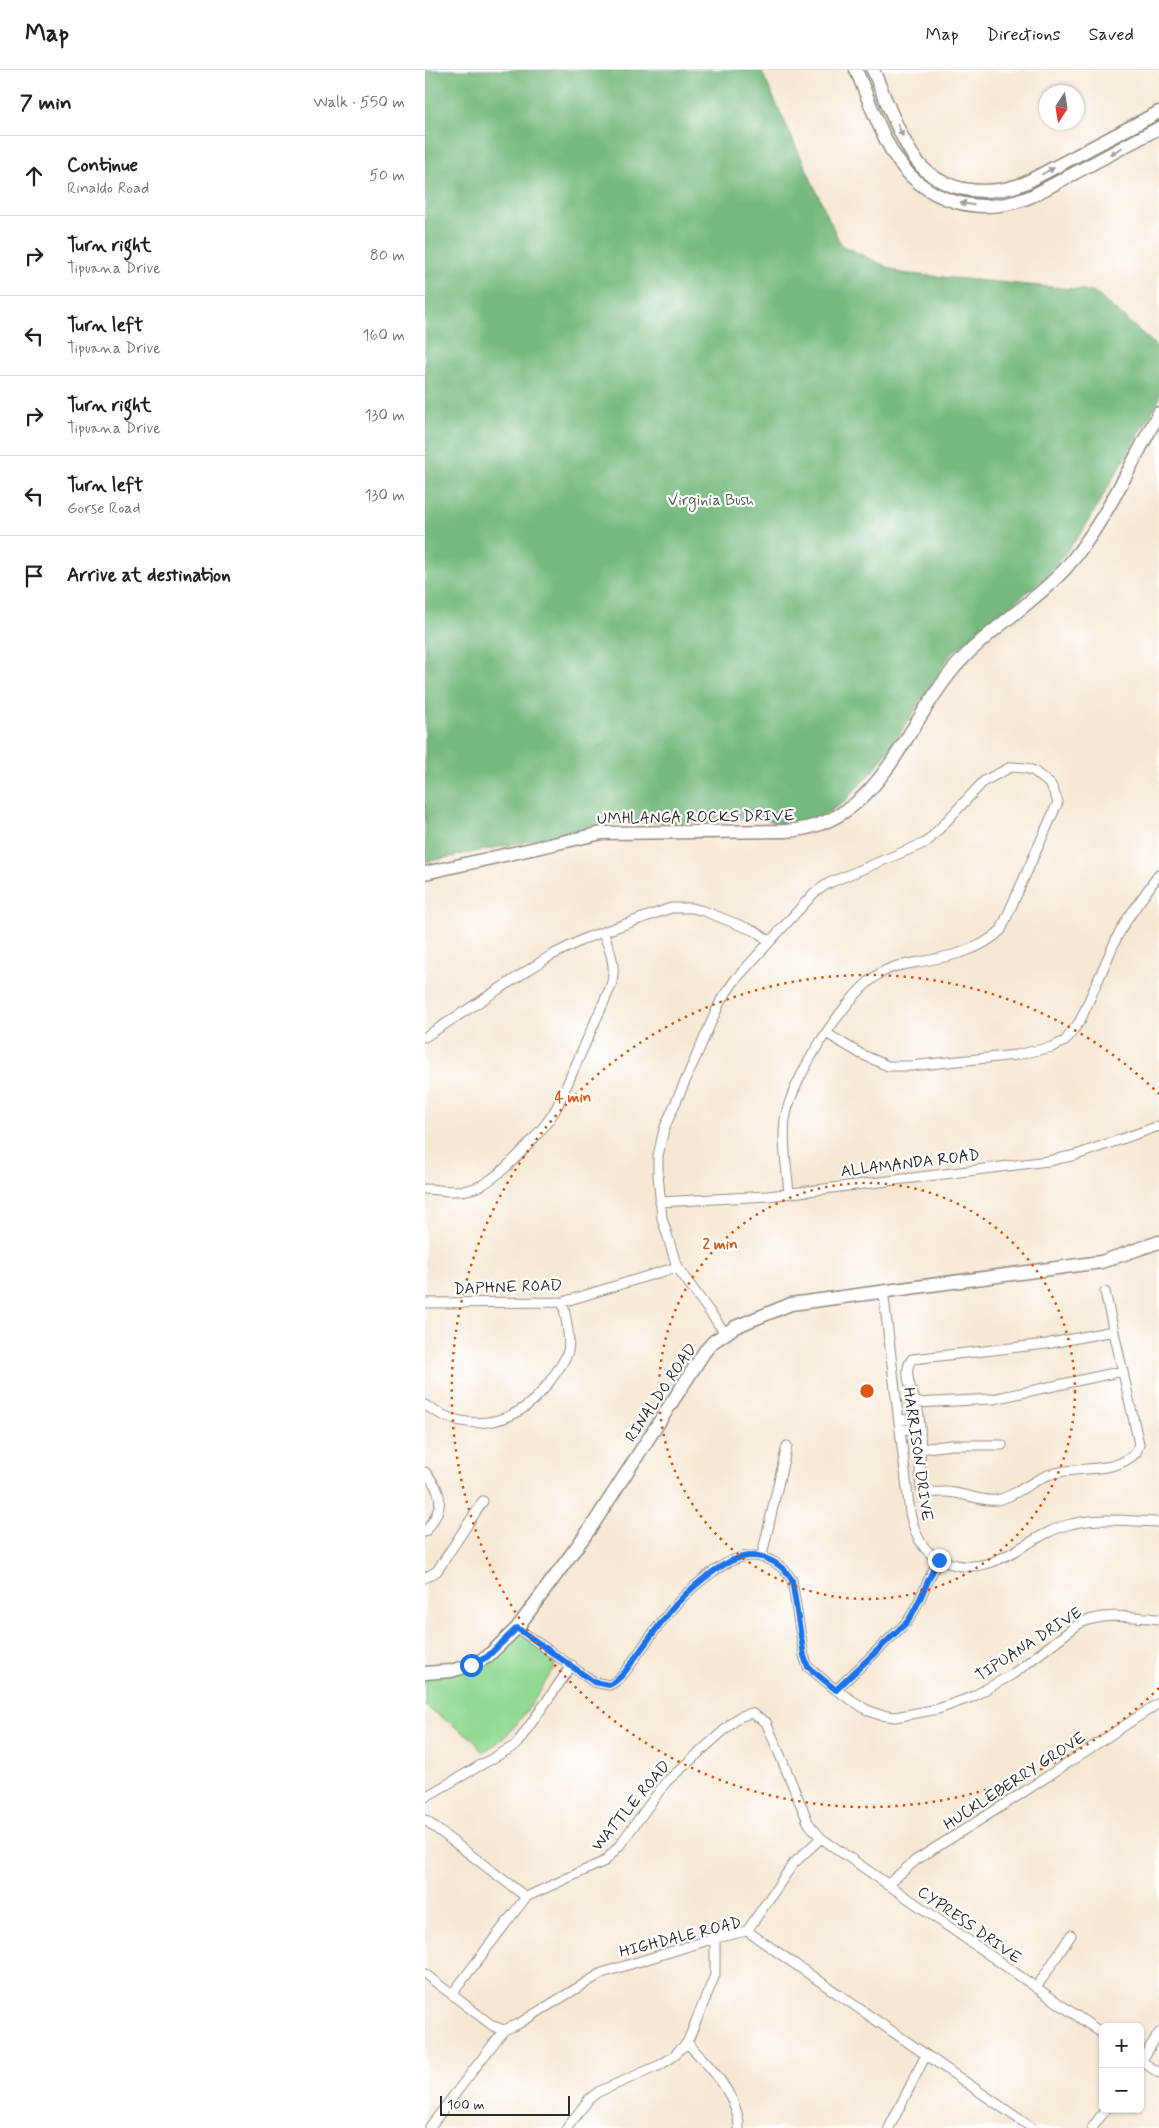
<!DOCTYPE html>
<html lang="en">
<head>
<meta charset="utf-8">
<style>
	body { margin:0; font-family:Mynerve,sans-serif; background:#f6f6f6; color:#202124 }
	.controls { position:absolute; right:15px; bottom:15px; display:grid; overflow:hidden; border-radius:8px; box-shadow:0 1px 4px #0004 }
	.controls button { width:45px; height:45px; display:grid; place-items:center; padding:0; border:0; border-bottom:1px solid #e0e0e0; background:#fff; color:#202124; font:25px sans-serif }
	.compass { position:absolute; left:614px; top:15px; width:45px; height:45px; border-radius:50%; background:#fff; box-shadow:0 1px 4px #0004; rotate:192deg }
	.scale { position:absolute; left:15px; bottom:12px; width:130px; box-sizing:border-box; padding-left:5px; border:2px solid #2b2b2b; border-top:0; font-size:14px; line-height:18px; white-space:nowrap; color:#2b2b2b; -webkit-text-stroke:4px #fff; paint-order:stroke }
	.stop { position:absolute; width:15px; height:15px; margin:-11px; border:4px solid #1a73e8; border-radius:50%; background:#fff }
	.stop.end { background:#1a73e8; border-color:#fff; box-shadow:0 1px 5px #0008 }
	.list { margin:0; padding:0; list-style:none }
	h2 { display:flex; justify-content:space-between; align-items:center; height:65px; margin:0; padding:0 20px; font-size:21px }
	h2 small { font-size:16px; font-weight:400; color:#757577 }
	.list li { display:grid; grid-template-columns:32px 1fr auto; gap:15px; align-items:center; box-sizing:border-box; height:80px; padding:0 20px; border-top:1px solid #e0e0e0 }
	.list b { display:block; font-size:19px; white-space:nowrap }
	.list p { margin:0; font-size:16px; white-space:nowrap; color:#757577 }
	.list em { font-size:16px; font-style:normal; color:#757577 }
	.icon { flex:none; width:28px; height:28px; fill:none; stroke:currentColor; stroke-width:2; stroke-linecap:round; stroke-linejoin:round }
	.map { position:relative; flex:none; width:734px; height:2058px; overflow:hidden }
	header { display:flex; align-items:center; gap:30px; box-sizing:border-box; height:70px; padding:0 25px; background:#fff; border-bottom:1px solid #e0e0e0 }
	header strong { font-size:24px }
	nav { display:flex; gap:28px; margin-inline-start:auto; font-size:18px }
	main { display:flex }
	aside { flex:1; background:#fff }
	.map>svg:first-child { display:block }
	.green { fill:#92d993; stroke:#5e825f }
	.forest { fill:#75b97d; stroke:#507254 }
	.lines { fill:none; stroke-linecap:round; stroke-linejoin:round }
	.street-casing { stroke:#918a80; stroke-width:11 }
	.secondary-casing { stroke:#918a80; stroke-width:15 }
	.street { stroke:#fff; stroke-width:9 }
	.secondary { stroke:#fff; stroke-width:12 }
	.oneway { fill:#a0a0a0 }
	.route { stroke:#1a73e8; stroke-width:6 }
	.ring { fill:none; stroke:#df570e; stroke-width:2.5; stroke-dasharray:2.5 5 }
	.labels { text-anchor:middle; stroke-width:4.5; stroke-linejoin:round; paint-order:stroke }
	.park-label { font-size:16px; fill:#4a5f4a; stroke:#fff }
	.street-label { font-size:16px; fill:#2b2b2b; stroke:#fff }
	.centre { fill:#df570e; stroke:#fff; stroke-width:2.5 }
	.ring-label { font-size:15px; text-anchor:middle; font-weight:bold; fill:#df570e; stroke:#fff; stroke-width:4.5; stroke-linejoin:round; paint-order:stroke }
</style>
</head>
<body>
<header>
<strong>Map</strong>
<nav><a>Map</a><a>Directions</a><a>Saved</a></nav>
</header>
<main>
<aside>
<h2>7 min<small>Walk · 550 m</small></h2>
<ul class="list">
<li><svg class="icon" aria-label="ahead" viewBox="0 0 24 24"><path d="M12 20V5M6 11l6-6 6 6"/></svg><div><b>Continue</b><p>Rinaldo Road</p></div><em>50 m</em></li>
<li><svg class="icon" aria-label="right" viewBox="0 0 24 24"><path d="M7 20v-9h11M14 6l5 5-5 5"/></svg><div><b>Turn right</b><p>Tipuana Drive</p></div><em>80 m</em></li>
<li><svg class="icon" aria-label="left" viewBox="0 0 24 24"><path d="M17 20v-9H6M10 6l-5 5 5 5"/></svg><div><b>Turn left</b><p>Tipuana Drive</p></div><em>160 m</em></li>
<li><svg class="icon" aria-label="right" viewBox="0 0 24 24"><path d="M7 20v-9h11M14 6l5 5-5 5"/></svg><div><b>Turn right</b><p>Tipuana Drive</p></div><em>130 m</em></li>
<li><svg class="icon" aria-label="left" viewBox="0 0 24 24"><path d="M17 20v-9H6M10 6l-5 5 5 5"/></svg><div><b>Turn left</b><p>Gorse Road</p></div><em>130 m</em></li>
<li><svg class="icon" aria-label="arrive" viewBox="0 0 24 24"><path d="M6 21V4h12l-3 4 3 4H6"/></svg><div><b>Arrive at destination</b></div></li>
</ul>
</aside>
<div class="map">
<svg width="734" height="2058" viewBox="0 0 734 2058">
	<rect width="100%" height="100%" fill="#fff"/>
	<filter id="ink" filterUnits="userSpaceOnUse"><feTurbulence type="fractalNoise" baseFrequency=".02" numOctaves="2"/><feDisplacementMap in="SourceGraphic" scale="10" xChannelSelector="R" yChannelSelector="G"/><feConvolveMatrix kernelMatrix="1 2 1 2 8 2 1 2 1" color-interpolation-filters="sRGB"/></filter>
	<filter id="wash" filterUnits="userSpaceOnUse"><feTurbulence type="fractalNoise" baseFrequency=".0096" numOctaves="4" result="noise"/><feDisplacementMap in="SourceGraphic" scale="20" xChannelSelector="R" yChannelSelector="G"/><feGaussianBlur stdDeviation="1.12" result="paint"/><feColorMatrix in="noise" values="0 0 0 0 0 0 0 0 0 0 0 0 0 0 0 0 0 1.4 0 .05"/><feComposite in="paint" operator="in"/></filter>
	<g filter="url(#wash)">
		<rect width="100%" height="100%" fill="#f7e8d4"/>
		<!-- green -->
		<path class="green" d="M89 1558 129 1588 130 1598C108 1628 92 1666 57 1682L48 1669 0 1636V1603L65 1586Z"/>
		<!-- forest -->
		<path class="forest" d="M0 0H336L416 175 475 203 668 221 734 278V330L657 462 622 506 525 585 471 670 446 703 417 734 389 750 357 754 330 746 290 753 197 752 0 792Z"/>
	</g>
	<g filter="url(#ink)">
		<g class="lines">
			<defs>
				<path id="street" d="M401 963 436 984 463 996H485L591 985 627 977 640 971 655 951 692 867 703 848 734 804
					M0 967 125 886 161 868 246 838H267L279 841 332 862 344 871
					M0 1119C15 1120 32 1123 47 1119 72 1113 119 1060 132 1037L186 916C192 896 185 881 178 862
					M235 1132 343 1126 623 1091 651 1085 734 1056
					M458 1220 485 1443C490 1464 497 1483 518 1491 570 1512 599 1465 646 1454 673 1447 706 1451 734 1452
					M680 1222 714 1374 711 1383C687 1406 651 1394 623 1405 606 1411 590 1427 571 1430 554 1432 536 1421 518 1422 509 1422 504 1424 496 1418 493 1391 499 1359 491 1333 487 1322 477 1300 487 1289L621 1274 688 1261
					M0 1233 138 1232 252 1197
					M300 1263 252 1197 237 1148 233 1104V1086L239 1059 296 930 310 910 389 823 404 813 502 772 559 711 586 697 601 698 609 701 626 715 633 732 576 860C550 886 507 889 472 896 465 898 458 901 451 906 419 928 365 1011 360 1050 357 1073 362 1099 364 1123
					M491 1333 568 1329 698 1301
					M0 1335C46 1366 94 1355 125 1311 131 1302 140 1292 143 1281 146 1266 140 1247 138 1232
					M474 1350 493 1349
					M475 1360 494 1358
					M494 1379 526 1375H577
					M0 1402C20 1424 19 1439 0 1462
					M337 1485 362 1376
					M0 1508 12 1501 58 1431
					M92 1558 169 1612 184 1615C197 1610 204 1596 212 1585 237 1551 254 1525 289 1501 300 1494 310 1487 324 1486 342 1485 358 1495 367 1510L379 1586 383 1597 411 1620 442 1640 455 1645 470 1647 513 1639 547 1627 588 1604 655 1553C681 1542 707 1547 734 1549
					M411 1620 482 1552C496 1533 501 1510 514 1490
					M0 1727 91 1675 147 1595
					M0 1750 101 1827
					M462 1815 491 1790 588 1729 734 1633
					M322 1861 368 1794 396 1768
					M0 1904 68 1956 79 1960
					M611 1918 646 1865
					M27 1924 101 1827 180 1791 194 1776 241 1712 314 1647 326 1643 341 1652 384 1754 396 1768 678 1964
					M262 1973C284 1995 314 2026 314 2058
					M715 1990 734 2003
					M715 1993 734 1963
					M4 2058 79 1960 93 1954 177 1903 290 1868 322 1861 607 2058
					M142 2058 164 2029 173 2022 235 1995 246 1988 262 1973 290 1905V1868
					M464 2058 501 1985
					M667 2058 681 2039"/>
				<path id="secondary" d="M431 0C443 27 453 58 468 83 498 133 556 148 607 126L734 58
					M448 0C460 27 471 59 487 84 511 123 561 128 600 113L734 42
					M0 803 177 763 361 761C455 755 477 659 530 597 562 560 607 535 640 499 677 458 707 392 734 343
					M0 1603 26 1601 46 1595 62 1587 92 1558 167 1456 280 1281 288 1272 310 1257 366 1234 676 1192 734 1172"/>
			</defs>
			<!-- street casing -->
			<use href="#street" class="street-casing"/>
			<!-- secondary casing -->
			<use href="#secondary" class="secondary-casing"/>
			<!-- street -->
			<use href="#street" class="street"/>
			<!-- secondary -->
			<use href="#secondary" class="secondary"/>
		</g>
		<!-- one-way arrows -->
		<defs><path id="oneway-solid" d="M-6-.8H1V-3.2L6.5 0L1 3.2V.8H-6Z" transform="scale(1.25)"/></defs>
		<g class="oneway">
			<use href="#oneway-solid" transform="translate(475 60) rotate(66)"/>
			<use href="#oneway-solid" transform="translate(691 81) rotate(152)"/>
			<use href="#oneway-solid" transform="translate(623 101) rotate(-28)"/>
			<use href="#oneway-solid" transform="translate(542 134) rotate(-171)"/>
		</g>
	</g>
	<g class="lines" filter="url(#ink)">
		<!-- route -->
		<path class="route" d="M46 1595 62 1587 92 1558 169 1612 184 1615C197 1609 204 1596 212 1585 238 1550 253 1526 289 1501 300 1494 310 1487 324 1486 342 1485 358 1495 367 1510L379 1586 383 1597 411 1620 482 1552C496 1533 501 1510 514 1490"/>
	</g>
	<!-- distance rings -->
	<g class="ring">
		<circle cx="442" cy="1321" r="208"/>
		<path d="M734 1618A416 416 0 1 1 734 1024"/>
	</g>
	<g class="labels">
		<!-- park labels -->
		<g class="park-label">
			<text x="286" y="435">Virginia Bush</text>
		</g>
		<!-- street labels -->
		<g class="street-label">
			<text transform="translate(271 746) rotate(-1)" y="6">UMHLANGA ROCKS DRIVE</text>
			<text transform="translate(485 1092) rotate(-7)" y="6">ALLAMANDA ROAD</text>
			<text transform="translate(83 1216) rotate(-2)" y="6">DAPHNE ROAD</text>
			<text transform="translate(235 1322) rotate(-56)" y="6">RINALDO ROAD</text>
			<text transform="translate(494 1384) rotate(82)" y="6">HARRISON DRIVE</text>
			<text transform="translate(603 1573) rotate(-33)" y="6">TIPUANA DRIVE</text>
			<text transform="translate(589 1710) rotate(-33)" y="6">HUCKLEBERRY GROVE</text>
			<text transform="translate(205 1735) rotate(-50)" y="6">WATTLE ROAD</text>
			<text transform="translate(545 1854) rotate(35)" y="6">CYPRESS DRIVE</text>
			<text transform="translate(255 1866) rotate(-14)" y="6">HIGHDALE ROAD</text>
		</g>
	</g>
	<circle cx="442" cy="1321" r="8" class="centre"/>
	<g class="ring-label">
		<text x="148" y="1032">4 min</text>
		<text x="295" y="1179">2 min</text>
	</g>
</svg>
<div class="controls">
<button>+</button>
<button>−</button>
</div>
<svg class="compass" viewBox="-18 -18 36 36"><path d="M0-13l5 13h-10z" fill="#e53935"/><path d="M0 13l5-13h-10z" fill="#757577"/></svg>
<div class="scale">100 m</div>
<div class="stop" style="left:46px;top:1595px"></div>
<div class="stop end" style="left:514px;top:1490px"></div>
</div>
</main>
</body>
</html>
